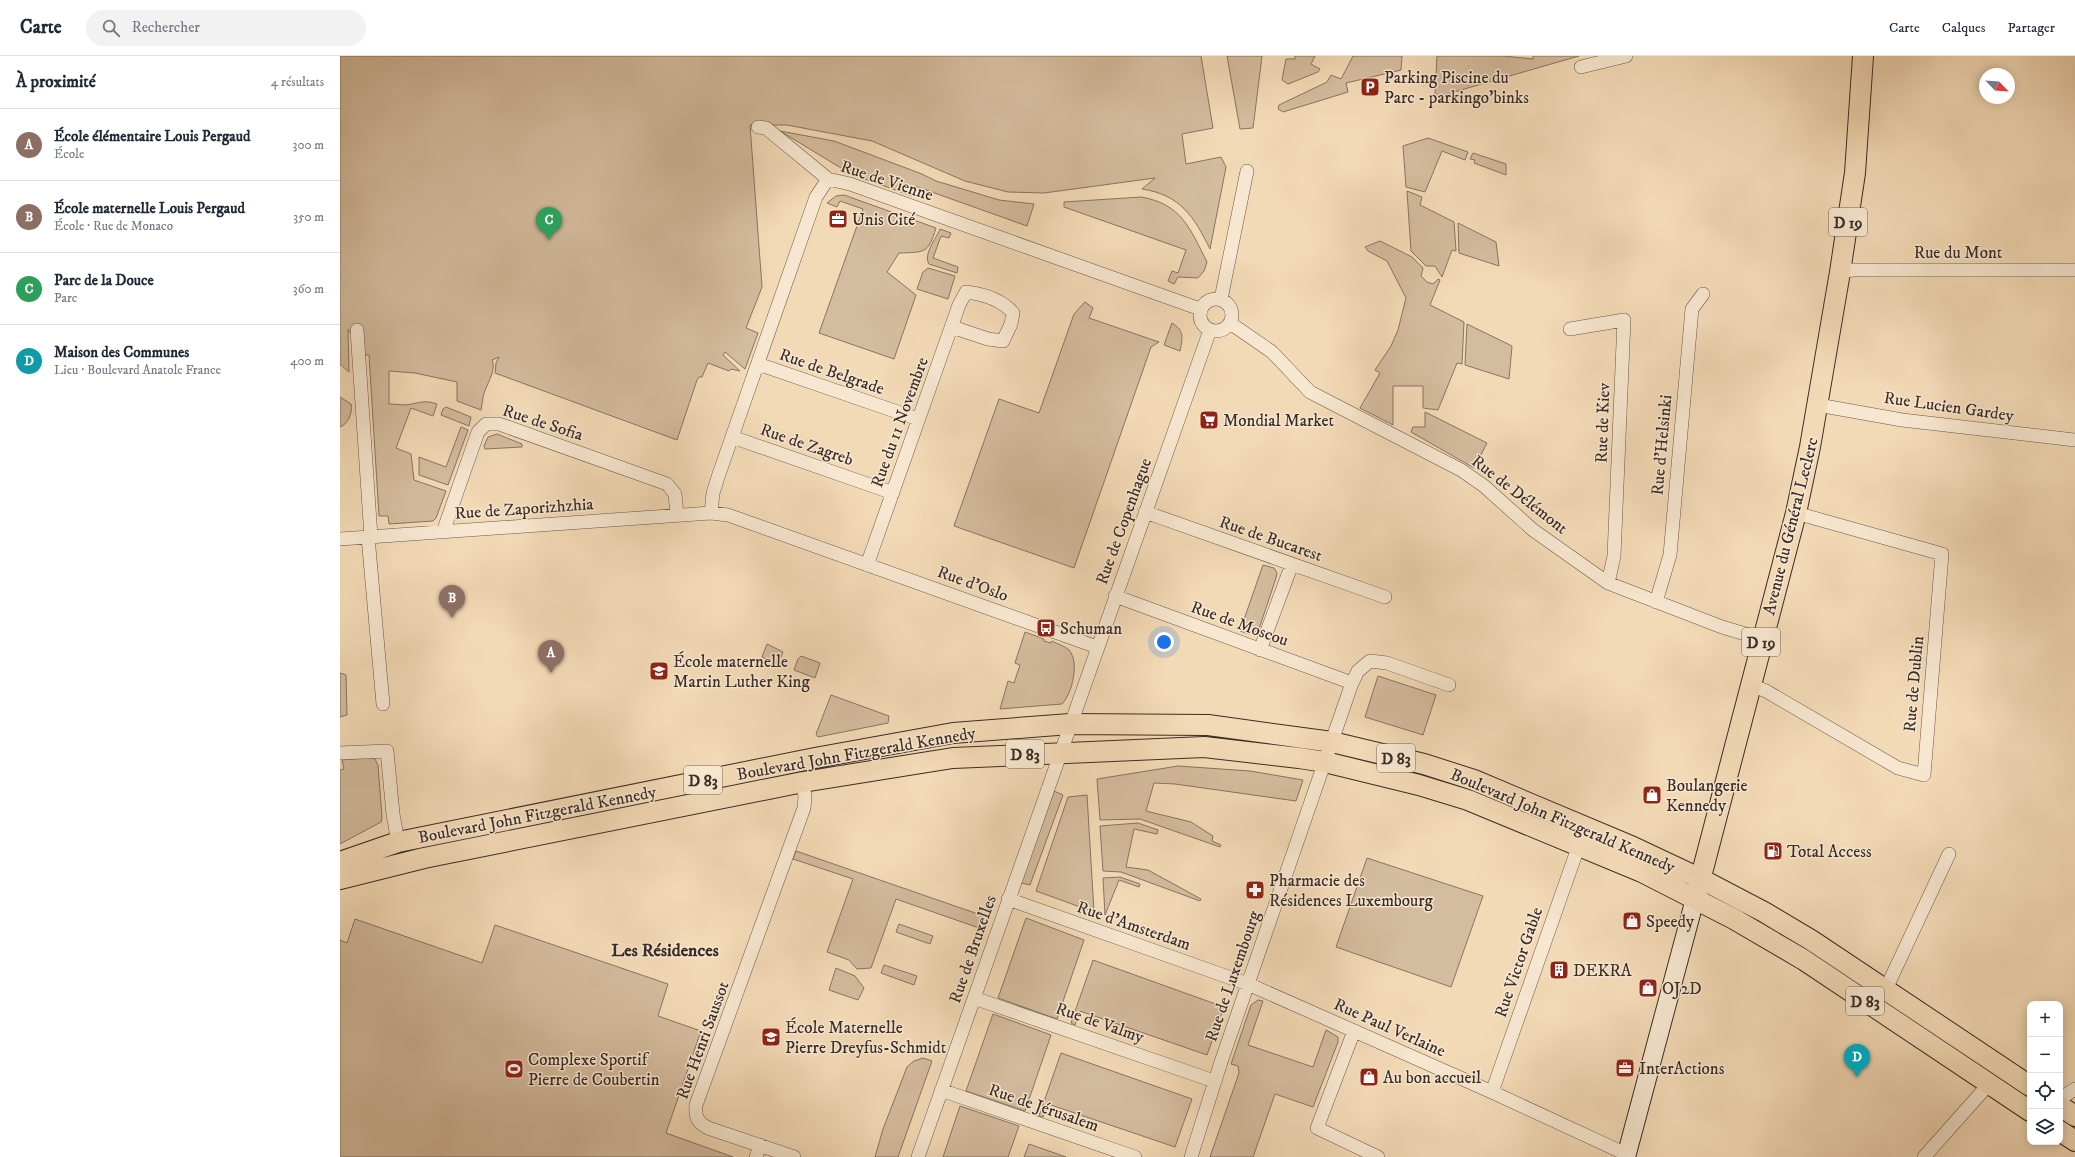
<!DOCTYPE html>
<html lang="fr">
<head>
<meta charset="utf-8">
<style>
	body { margin:0; font-family:"IM FELL DW Pica",serif; background:#f2f2f3; color:#1f2937 }
	.controls { position:absolute; right:12px; bottom:12px; display:grid; overflow:hidden; border-radius:8px; box-shadow:0 2px 10px #0003 }
	.controls button { width:36px; height:36px; display:grid; place-items:center; padding:0; border:0; border-bottom:1px solid #e0e1e3; background:#fff; color:#1f2937; font:20px sans-serif }
	.compass { position:absolute; left:1639px; top:12px; width:36px; height:36px; border-radius:50%; background:#fff; box-shadow:0 2px 10px #0003; rotate:115deg }
	.you { position:absolute; left:824px; top:586px; width:14px; height:14px; margin:-10px; border:3px solid #fff; border-radius:50%; background:#1a73e8; box-shadow:0 0 0 6px #1a73e833 }
	.badge { display:grid; place-items:center; width:26px; height:26px; border-radius:50%; background:#7c3aed; color:#fff; font-size:13px; font-weight:700 }
	.pin { position:absolute; translate:-50% -33px; filter:drop-shadow(0 1px 2px #0008) }
	.pin::after { content:''; position:absolute; top:21px; width:14px; height:12px; background:inherit; clip-path:polygon(0 0,100% 0,50% 100%) }
	.list { margin:0; padding:0; list-style:none }
	h2 { display:flex; justify-content:space-between; align-items:center; height:52px; margin:0; padding:0 16px; font-size:17px }
	h2 small { font-size:13px; font-weight:400; color:#747a83 }
	.list li { display:grid; grid-template-columns:26px 1fr auto; gap:12px; align-items:center; box-sizing:border-box; height:72px; padding:0 16px; border-top:1px solid #e0e1e3 }
	.list b { display:block; font-size:15px; white-space:nowrap }
	.list p { margin:0; font-size:13px; white-space:nowrap; color:#747a83 }
	.list em { font-size:13px; font-style:normal; color:#747a83 }
	.icon { flex:none; width:22px; height:22px; fill:none; stroke:currentColor; stroke-width:2; stroke-linecap:round; stroke-linejoin:round }
	.map { position:relative; flex:none; width:1735px; height:1101px; overflow:hidden }
	header { display:flex; align-items:center; gap:24px; box-sizing:border-box; height:56px; padding:0 20px; background:#fff; border-bottom:1px solid #e0e1e3 }
	header strong { font-size:19px }
	nav { display:flex; gap:22px; margin-inline-start:auto; font-size:14px }
	.search { width:280px; height:36px; background:#f2f2f3; display:flex; align-items:center; gap:10px; box-sizing:border-box; padding:0 14px; border-radius:22px; color:#747a83; font-size:15px }
	main { display:flex }
	aside { flex:1; background:#fff }
	.map>svg:first-child { display:block }
	.green { fill:#d4bc9e; stroke:#877462 }
	.lines { fill:none; stroke-linecap:round; stroke-linejoin:round }
	.street-casing { stroke:#68584a; stroke-width:14 }
	.secondary-casing { stroke:#3a2c26; stroke-width:20 }
	.primary-casing { stroke:#3a2c26; stroke-width:22 }
	.street { stroke:#f7e7d0; stroke-width:13 }
	.secondary { stroke:#f7e7d0; stroke-width:18 }
	.primary { stroke:#f3dab6; stroke-width:20 }
	.labels { text-anchor:middle; stroke-width:3; stroke-linejoin:round; paint-order:stroke }
	.shield { fill:#f7e7d0; stroke:#736459; stroke-width:1 }
	.shield-label { font-size:16px; font-weight:bold; fill:#3a2c26 }
	.poi-label { font-size:17px; fill:#3a2c26; stroke:#f7e7d0; text-anchor:start }
	.street-label { font-size:17px; fill:#3a2c26; stroke:#f7e7d0 }
	.neighbourhood-label { font-size:18px; font-weight:bold; fill:#3a2c26; stroke:#f7e7d0 }
</style>
</head>
<body>
<header>
<strong>Carte</strong>
<div class="search"><svg class="icon" aria-label="search" viewBox="0 0 24 24"><circle cx="10" cy="10" r="6"/><path d="M15 15l6 6"/></svg>Rechercher</div>
<nav><a>Carte</a><a>Calques</a><a>Partager</a></nav>
</header>
<main>
<aside>
<h2>À proximité<small>4 résultats</small></h2>
<ul class="list">
<li><span class="badge" style="background:#8d6e63">A</span><div><b>École élémentaire Louis Pergaud</b><p>École</p></div><em>300 m</em></li>
<li><span class="badge" style="background:#8d6e63">B</span><div><b>École maternelle Louis Pergaud</b><p>École · Rue de Monaco</p></div><em>350 m</em></li>
<li><span class="badge" style="background:#2e9e5b">C</span><div><b>Parc de la Douce</b><p>Parc</p></div><em>360 m</em></li>
<li><span class="badge" style="background:#0f9aa8">D</span><div><b>Maison des Communes</b><p>Lieu · Boulevard Anatole France</p></div><em>400 m</em></li>
</ul>
</aside>
<div class="map">
<svg width="1735" height="1101" viewBox="0 0 1735 1101">
	<rect width="100%" height="100%" fill="#f3dab6"/>
	<filter id="stains"><feTurbulence type="fractalNoise" baseFrequency=".005" numOctaves="4"/><feColorMatrix values="0 0 0 0 .2 0 0 0 0 .09 0 0 0 0 .02 0 0 0 .5 -.17"/></filter>
	<radialGradient id="worn" r=".72"><stop offset=".6" stop-color="#630" stop-opacity="0"/><stop offset="1" stop-color="#630" stop-opacity=".3"/></radialGradient>
	<!-- green -->
	<path class="green" d="M0 0H861L873 72 842 78 846 108 881 101 886 111 870 193C854 161 841 139 802 133L815 122 704 137 668 136 625 125 532 85 447 69H410L422 231 406 272 418 277 405 313 385 296 383 299 400 315 391 313 389 315 368 307 362 321H359L357 324 337 384 155 317 156 307 159 301 152 304C157 315 145 330 143 341 142 345 142 350 141 354L117 345V326L75 317 49 315V348C54 348 60 349 65 349 78 348 83 343 97 348L93 360 71 352 56 392 71 398 74 424 106 435 96 462 93 465 49 468 48 460H39L29 299H23L8 273 9 316 0 308Z
		M887 0H922L913 72 900 73Z
		M955 0H975L971 8 980 13 978 16 948 28 942 24 946 3H955Z
		M1013 0H1062L1061 14 1006 27 1008 36 943 56 938 53 939 49 987 26 991 19 1001 23Z
		M1097 0H1163L1193 3V0H1239L1100 40 1095 38Z
		M440 75 494 85 582 118 596 125 636 137 659 144 694 148 687 170 575 130 572 140 511 118Z
		M1088 82 1128 96 1125 104 1102 95 1085 136 1066 131 1063 90Z
		M1133 97 1166 108V119L1134 107 1135 104 1130 103Z
		M1067 135 1082 141 1080 149 1114 166 1116 195 1112 194 1102 221 1095 210H1086L1071 195Z
		M504 139 596 172C588 198 585 196 559 197L547 216 576 239 554 303 479 277 523 153 500 145 497 151 487 147 496 140Z
		M801 141C842 148 850 173 867 206L864 215 858 222 838 221 834 228 828 225 832 215 838 217 846 194 724 151V146Z
		M1118 167 1156 186 1159 210 1119 197Z
		M600 173 611 177 609 182 601 180 593 202 618 211 617 217 589 208C583 198 596 183 600 173Z
		M1040 185 1072 201 1083 212 1081 220 1087 226 1093 228 1098 223 1100 224 1090 249 1124 266 1122 308 1117 307 1098 354 1083 352V330H1053V369L1020 352 1040 317 1035 314 1051 290 1058 274 1066 242 1047 205 1028 195 1025 191Z
		M588 212 615 220 608 243 577 233 583 216Z
		M745 246 753 252 749 262 819 286 811 291 734 512 614 470 659 343 699 357 734 258Z
		M832 267C844 274 843 282 840 295L824 289Z
		M1127 268 1172 290 1169 323 1125 309Z
		M0 341 11 348C13 357 8 368 0 371Z
		M106 351 131 361 129 370 101 359 103 353Z
		M1085 356 1147 387 1134 412 1071 376 1073 371H1085Z
		M121 371 128 374 108 429 79 419V401L106 411Z
		M157 378 182 388V391L145 393 144 390 148 381Z
		M923 509 934 512 937 517 936 522 920 570 917 575 909 578 900 575Z
		M685 576 704 583V585L711 587 712 585C717 588 725 590 729 594 740 606 732 638 722 648L660 653 668 625 674 627 680 609 675 607Z
		M427 588 443 596 438 609 422 601Z
		M461 600 480 607 475 622 454 614 458 603Z
		M0 617 6 619 7 659 0 661Z
		M1038 620 1096 639 1083 679 1025 661Z
		M491 639 549 660 548 667 478 681 476 678Z
		M30 701 35 703 38 709 42 761 41 766 0 788V714L4 713 2 704Z
		M838 710 910 715 963 724 956 745 835 728 814 727 806 755 851 766 873 780 872 785 881 789 880 791 800 763 760 764 757 723Z
		M714 735 723 739 690 829 681 827Z
		M747 739 754 856 696 835 728 741Z
		M798 767 818 774 817 778 794 773 786 811 808 814 861 843 860 845 781 816 763 815 760 770Z
		M456 795 641 859 642 862 639 872 556 843 531 912 517 913 509 904 487 896 513 823 453 803Z
		M1027 802 1143 840 1111 931 996 891Z
		M780 821 800 828 799 831 779 824 765 859 763 822Z
		M686 862 744 884 717 963 658 942Z
		M15 863 142 907 155 869 328 928 318 960 361 975 326 1077 393 1101H0V884L7 887Z
		M559 868 593 880 590 888 556 876Z
		M753 904 884 951 867 999 740 955 735 969 731 967Z
		M544 909 577 920 574 929 541 917Z
		M496 912 515 920 524 932 518 944 489 934Z
		M918 944 923 945 908 989 973 1011 986 974 998 981V986L973 1051 935 1038 913 1101H870L899 1017 898 1010 891 1008 911 949Z
		M653 958 711 979 685 1055 626 1035Z
		M721 997 852 1043 835 1091 708 1048 703 1061 699 1060Z
		M583 1002 592 1005 558 1101H535L543 1073 567 1011 574 1005Z
		M620 1050 679 1070 668 1101H603Z
		M689 1088 726 1101H684Z"/>
	<g class="lines">
		<defs>
			<path id="street" d="M1241 11 1286 0
				M418 71 426 72 488 123 510 128 860 253
				M1500 216 1513 214H1735
				M860 259a16 16 0 1 1 32 0a16 16 0 1 1-32 0Z
				M881 243 907 115
				M890 267 932 296 970 336 1121 414 1144 430 1193 474 1268 527 1382 571 1422 583
				M1230 273 1284 264 1274 500 1268 527
				M17 274 31 481
				M418 308 578 363
				M1478 349 1562 364 1735 384
				M392 381 553 437
				M805 456 1045 541
				M371 457 373 437 379 418 476 141 488 123
				M103 476 138 376 146 368H159L327 428 335 438 337 459
				M28 481 43 648
				M0 483 371 457 388 459 757 591
				M527 509 619 249 626 236C643 238 662 244 673 257L671 268 663 285 648 283 612 271
				M775 540 1012 627 1018 615 1030 605 1047 607 1109 629
				M1316 546 1330 499 1352 253 1363 238
				M920 594 952 508
				M1411 629 1426 635 1558 712 1584 719 1602 498 1456 457
				M0 697 47 695 53 758 58 786
				M668 843 908 928 1152 1036 1286 1098
				M1545 935 1609 798
				M634 942 874 1025
				M1014 975 977 1072 1038 1101
				M601 1034 795 1101
				M1152 1036 1239 789
				M1720 1043 1735 1033
				M416 1101 420 1089
				M454 1101 368 1072C357 1066 355 1061 356 1049L464 752 465 741 463 726
				M578 1101 870 274
				M851 1101 881 1006 1012 627
				M1584 1101 1649 1028"/>
			<path id="secondary" d="M1286 1101 1355 843"/>
			<path id="primary" d="M0 806 58 786 475 702 613 677 730 668 868 669 992 686 1084 708 1134 724 1293 791 1361 823 1424 856 1471 884 1690 1030
				M0 823 84 802 463 726 613 702 864 691 959 702 985 706 1079 729 1128 744 1302 816 1394 863 1464 904 1690 1055
				M1357 836 1456 457 1470 391 1500 216 1515 117 1523 0
				M1720 1050 1735 1060
				M1720 1075 1735 1085"/>
		</defs>
		<!-- street casing -->
		<use href="#street" class="street-casing"/>
		<!-- secondary casing -->
		<use href="#secondary" class="secondary-casing"/>
		<!-- primary casing -->
		<use href="#primary" class="primary-casing"/>
		<!-- street -->
		<use href="#street" class="street"/>
		<!-- secondary -->
		<use href="#secondary" class="secondary"/>
		<!-- primary -->
		<use href="#primary" class="primary"/>
	</g>
	<!-- icons -->
	<defs>
		<symbol id="parking-square" viewBox="-11 -11 22 22"><rect x="-9" y="-9" width="18" height="18" rx="4" fill="#8f2418" stroke="#f7e7d0"/><path d="M-3.5-5.5H1a3.5 3.5 0 0 1 0 7H-1V5.5H-3.5ZM-1-3.4V-.6H.8a1.4 1.4 0 0 0 0-2.8Z" fill="#fff"/></symbol>
		<symbol id="office-square" viewBox="-11 -11 22 22"><rect x="-9" y="-9" width="18" height="18" rx="4" fill="#8f2418" stroke="#f7e7d0"/><path d="M-6-3h4V-5.5h4V-3h4V5H-6ZM-1-4.5V-3h2v-1.5ZM-6 0V1H6V0Z" fill="#fff"/></symbol>
		<symbol id="supermarket-square" viewBox="-11 -11 22 22"><rect x="-9" y="-9" width="18" height="18" rx="4" fill="#8f2418" stroke="#f7e7d0"/><path d="M-6-5.5h2.5l.6 2H6L4.5 2H-2.5L-4.4-4H-6ZM-1.5 3.2a1.3 1.3 0 1 0 .1 0ZM3 3.2a1.3 1.3 0 1 0 .1 0Z" fill="#fff"/></symbol>
		<symbol id="bus-square" viewBox="-11 -11 22 22"><rect x="-9" y="-9" width="18" height="18" rx="4" fill="#8f2418" stroke="#f7e7d0"/><path d="M-5-6H5V4H4V6H2V4H-2V6H-4V4H-5ZM-3.5-4V0h7V-4ZM-3.5 1.2v1.5H-2V1.2ZM2 1.2v1.5H3.5V1.2Z" fill="#fff"/></symbol>
		<symbol id="school-square" viewBox="-11 -11 22 22"><rect x="-9" y="-9" width="18" height="18" rx="4" fill="#8f2418" stroke="#f7e7d0"/><path d="M0-5L7-2L0 1L-7-2ZM-4 1L0 2.5L4 1V4Q0 6-4 4Z" fill="#fff"/></symbol>
		<symbol id="shop-square" viewBox="-11 -11 22 22"><rect x="-9" y="-9" width="18" height="18" rx="4" fill="#8f2418" stroke="#f7e7d0"/><path d="M-5-2.5h2.3a2.7 3.5 0 0 1 5.4 0H5L5.5 6h-11ZM-1.5-2.5h3a1.5 2.3 0 0 0-3 0Z" fill="#fff"/></symbol>
		<symbol id="fuel-square" viewBox="-11 -11 22 22"><rect x="-9" y="-9" width="18" height="18" rx="4" fill="#8f2418" stroke="#f7e7d0"/><path d="M-5.5-6h7V0h2V4h1.3V-2.5L3-4.5l.8-.8L6-3V5H2.5V1h-1V6h-7ZM-4.2-4.7v3.2H.2V-4.7Z" fill="#fff"/></symbol>
		<symbol id="pharmacy-square" viewBox="-11 -11 22 22"><rect x="-9" y="-9" width="18" height="18" rx="4" fill="#8f2418" stroke="#f7e7d0"/><path d="M-2-6h4v4h4v4h-4v4h-4v-4h-4v-4h4Z" fill="#fff"/></symbol>
		<symbol id="building-square" viewBox="-11 -11 22 22"><rect x="-9" y="-9" width="18" height="18" rx="4" fill="#8f2418" stroke="#f7e7d0"/><path d="M-4-6H4V6H1V3H-1V6H-4ZM-2.5-4.3h1.7v1.8h-1.7ZM.8-4.3h1.7v1.8H.8ZM-2.5-1h1.7V.8h-1.7ZM.8-1h1.7V.8H.8Z" fill="#fff"/></symbol>
		<symbol id="stadium-square" viewBox="-11 -11 22 22"><rect x="-9" y="-9" width="18" height="18" rx="4" fill="#8f2418" stroke="#f7e7d0"/><path d="M0-5a6.5 5 0 1 0 0 10a6.5 5 0 1 0 0-10ZM-3.5-1.8h7v3.6h-7Z" fill="#fff"/></symbol>
	</defs>
	<g fill-rule="evenodd">
		<use href="#parking-square" x="1019" y="20" width="22" height="22"/>
		<use href="#office-square" x="487" y="152" width="22" height="22"/>
		<use href="#supermarket-square" x="858" y="353" width="22" height="22"/>
		<use href="#bus-square" x="695" y="561" width="22" height="22"/>
		<use href="#school-square" x="308" y="604" width="22" height="22"/>
		<use href="#shop-square" x="1301" y="728" width="22" height="22"/>
		<use href="#fuel-square" x="1422" y="784" width="22" height="22"/>
		<use href="#pharmacy-square" x="904" y="823" width="22" height="22"/>
		<use href="#shop-square" x="1281" y="854" width="22" height="22"/>
		<use href="#building-square" x="1208" y="903" width="22" height="22"/>
		<use href="#shop-square" x="1297" y="921" width="22" height="22"/>
		<use href="#school-square" x="420" y="970" width="22" height="22"/>
		<use href="#office-square" x="1274" y="1001" width="22" height="22"/>
		<use href="#stadium-square" x="163" y="1002" width="22" height="22"/>
		<use href="#shop-square" x="1018" y="1010" width="22" height="22"/>
	</g>
	<g class="labels">
		<!-- shield labels -->
		<g class="shield">
			<rect x="1489" y="152" width="38" height="28" rx="3"/>
			<rect x="1402" y="572" width="38" height="28" rx="3"/>
			<rect x="666" y="684" width="38" height="28" rx="3"/>
			<rect x="1037" y="688" width="38" height="28" rx="3"/>
			<rect x="344" y="710" width="38" height="28" rx="3"/>
			<rect x="1506" y="931" width="38" height="28" rx="3"/>
		</g>
		<g class="shield-label">
			<text x="1508" y="172">D 19</text>
			<text x="1421" y="592">D 19</text>
			<text x="685" y="704">D 83</text>
			<text x="1056" y="708">D 83</text>
			<text x="363" y="730">D 83</text>
			<text x="1525" y="951">D 83</text>
		</g>
		<!-- poi labels -->
		<g class="poi-label">
			<text x="1044" y="27">Parking Piscine du<tspan x="1044" dy="20">Parc - parkingo'binks</tspan></text>
			<text x="512" y="169">Unis Cité</text>
			<text x="883" y="370">Mondial Market</text>
			<text x="720" y="578">Schuman</text>
			<text x="333" y="611">École maternelle<tspan x="333" dy="20">Martin Luther King</tspan></text>
			<text x="1326" y="735">Boulangerie<tspan x="1326" dy="20">Kennedy</tspan></text>
			<text x="1447" y="801">Total Access</text>
			<text x="929" y="830">Pharmacie des<tspan x="929" dy="20">Résidences Luxembourg</tspan></text>
			<text x="1306" y="871">Speedy</text>
			<text x="1233" y="920">DEKRA</text>
			<text x="1322" y="938">OJ2D</text>
			<text x="445" y="977">École Maternelle<tspan x="445" dy="20">Pierre Dreyfus-Schmidt</tspan></text>
			<text x="188" y="1009">Complexe Sportif<tspan x="188" dy="20">Pierre de Coubertin</tspan></text>
			<text x="1299" y="1018">InterActions</text>
			<text x="1043" y="1027">Au bon accueil</text>
		</g>
		<!-- street labels -->
		<g class="street-label">
			<text transform="translate(547 124) rotate(18)" y="6">Rue de Vienne</text>
			<text x="1618" y="202">Rue du Mont</text>
			<text transform="translate(492 315) rotate(19)" y="6">Rue de Belgrade</text>
			<text transform="translate(1609 350) rotate(8)" y="6">Rue Lucien Gardey</text>
			<text transform="translate(203 366) rotate(18)" y="6">Rue de Sofia</text>
			<text transform="translate(559 366) rotate(-70)" y="6">Rue du 11 Novembre</text>
			<text transform="translate(1262 367) rotate(-88)" y="6">Rue de Kiev</text>
			<text transform="translate(467 388) rotate(19)" y="6">Rue de Zagreb</text>
			<text transform="translate(1321 389) rotate(-85)" y="6">Rue d'Helsinki</text>
			<text transform="translate(1180 438) rotate(38)" y="6">Rue de Délémont</text>
			<text transform="translate(184 452) rotate(-4)" y="6">Rue de Zaporizhzhia</text>
			<text transform="translate(783 465) rotate(-70)" y="6">Rue de Copenhague</text>
			<text transform="translate(1450 470) rotate(-76)" y="6">Avenue du Général Leclerc</text>
			<text transform="translate(931 482) rotate(19)" y="6">Rue de Bucarest</text>
			<text transform="translate(633 527) rotate(20)" y="6">Rue d'Oslo</text>
			<text transform="translate(900 567) rotate(20)" y="6">Rue de Moscou</text>
			<text transform="translate(1573 628) rotate(-85)" y="6">Rue de Dublin</text>
			<text transform="translate(516 697) rotate(-10)" y="6">Boulevard John Fitzgerald Kennedy</text>
			<text transform="translate(197 758) rotate(-11)" y="6">Boulevard John Fitzgerald Kennedy</text>
			<text transform="translate(1223 764) rotate(23)" y="6">Boulevard John Fitzgerald Kennedy</text>
			<text transform="translate(794 869) rotate(19)" y="6">Rue d'Amsterdam</text>
			<text transform="translate(632 893) rotate(-71)" y="6">Rue de Bruxelles</text>
			<text transform="translate(1178 906) rotate(-71)" y="6">Rue Victor Gable</text>
			<text transform="translate(892 920) rotate(-71)" y="6">Rue de Luxembourg</text>
			<text transform="translate(760 966) rotate(19)" y="6">Rue de Valmy</text>
			<text transform="translate(1050 971) rotate(24)" y="6">Rue Paul Verlaine</text>
			<text transform="translate(362 984) rotate(-70)" y="6">Rue Henri Saussot</text>
			<text transform="translate(704 1051) rotate(19)" y="6">Rue de Jérusalem</text>
		</g>
		<!-- neighbourhood labels -->
		<g class="neighbourhood-label">
			<text x="325" y="900">Les Résidences</text>
		</g>
	</g>
	<rect width="100%" height="100%" filter="url(#stains)"/>
	<rect width="100%" height="100%" fill="url(#worn)"/>
</svg>
<div class="controls">
<button>+</button>
<button>−</button>
<button><svg class="icon" aria-label="locate" viewBox="0 0 24 24"><circle cx="12" cy="12" r="6"/><path d="M12 2v4M12 18v4M2 12h4M18 12h4"/></svg></button>
<button><svg class="icon" aria-label="layers" viewBox="0 0 24 24"><path d="M12 4l9 5-9 5-9-5zM3 14l9 5 9-5"/></svg></button>
</div>
<svg class="compass" viewBox="-18 -18 36 36"><path d="M0-13l5 13h-10z" fill="#e53935"/><path d="M0 13l5-13h-10z" fill="#747a83"/></svg>
<div class="you"></div>
<div class="pin badge" style="left:211px;top:617px;background:#8d6e63">A</div>
<div class="pin badge" style="left:112px;top:562px;background:#8d6e63">B</div>
<div class="pin badge" style="left:209px;top:184px;background:#2e9e5b">C</div>
<div class="pin badge" style="left:1517px;top:1021px;background:#0f9aa8">D</div>
</div>
</main>
</body>
</html>
